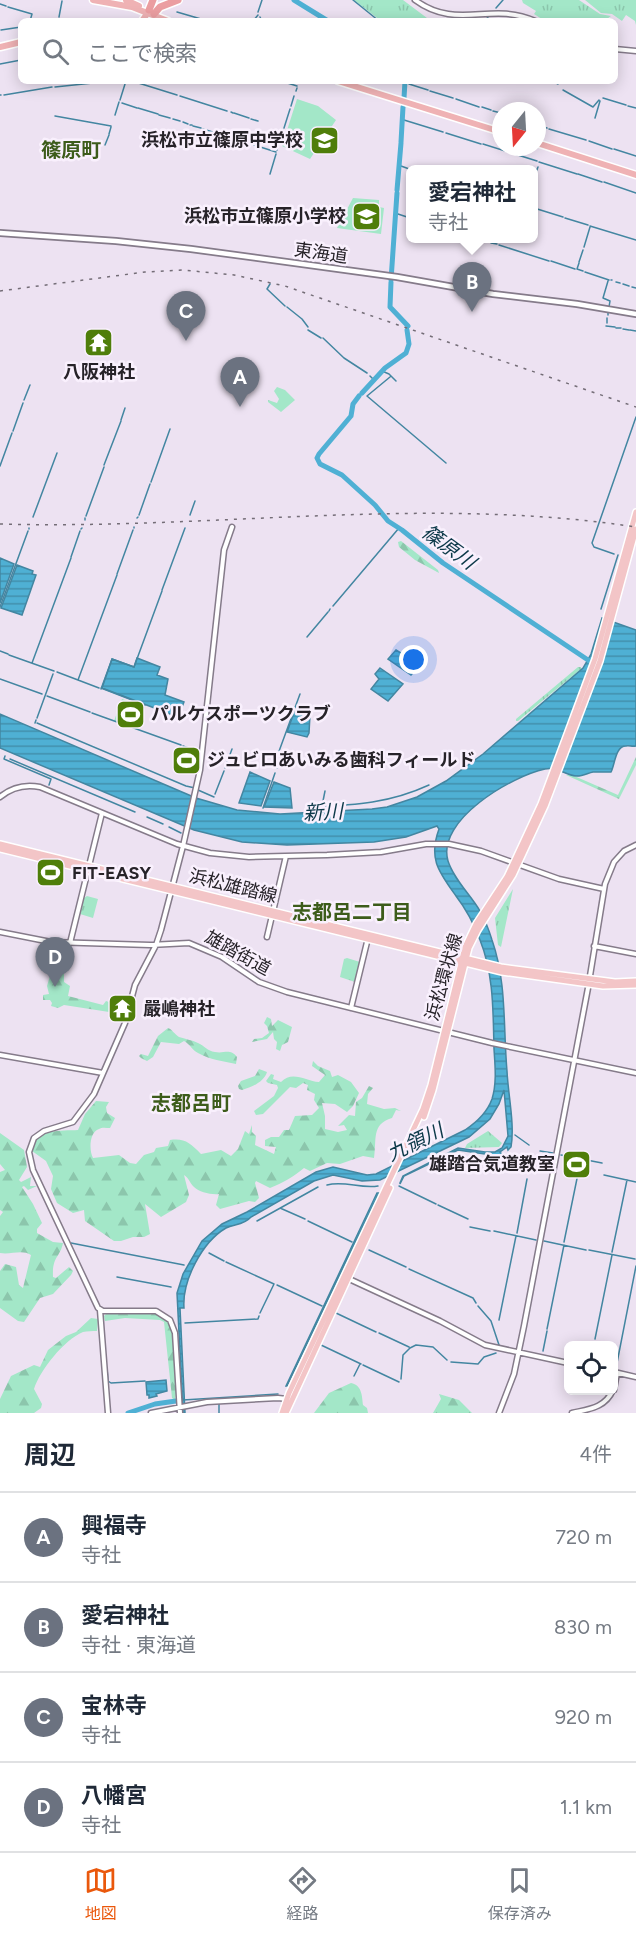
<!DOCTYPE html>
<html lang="ja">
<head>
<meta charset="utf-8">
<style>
	body { margin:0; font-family:Figtree,"Noto Sans JP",sans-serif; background:#f6f6f7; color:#1f2937 }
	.controls { position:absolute; right:18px; bottom:18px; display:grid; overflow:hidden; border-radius:9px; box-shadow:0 3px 15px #0003 }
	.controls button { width:54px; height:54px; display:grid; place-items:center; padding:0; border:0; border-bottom:2px solid #e0e1e3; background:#fff; color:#1f2937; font:30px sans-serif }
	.compass { position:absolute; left:492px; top:102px; width:54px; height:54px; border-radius:50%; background:#fff; box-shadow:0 3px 15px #0003; rotate:198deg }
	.you { position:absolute; left:414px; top:660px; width:21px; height:21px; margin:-15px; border:4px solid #fff; border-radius:50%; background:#1a73e8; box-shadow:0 0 0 9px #1a73e833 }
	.badge { display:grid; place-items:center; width:39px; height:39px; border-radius:50%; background:#ea580c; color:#fff; font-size:20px; font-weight:700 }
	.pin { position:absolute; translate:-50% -50px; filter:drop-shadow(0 2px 3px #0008) }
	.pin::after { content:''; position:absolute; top:32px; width:21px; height:18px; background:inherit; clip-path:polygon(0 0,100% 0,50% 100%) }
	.popup { position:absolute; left:406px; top:165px; width:132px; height:78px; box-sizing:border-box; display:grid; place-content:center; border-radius:9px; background:#fff; filter:drop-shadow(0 2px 4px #0005); font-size:20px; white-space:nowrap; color:#747a83 }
	.popup b { font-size:22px; color:#1f2937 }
	.popup::after { content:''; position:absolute; left:50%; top:100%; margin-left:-12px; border:12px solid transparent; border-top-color:#fff }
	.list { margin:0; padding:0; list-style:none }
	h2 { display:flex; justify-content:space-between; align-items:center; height:78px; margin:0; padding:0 24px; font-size:26px }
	h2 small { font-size:20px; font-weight:400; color:#747a83 }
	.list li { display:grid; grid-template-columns:39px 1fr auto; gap:18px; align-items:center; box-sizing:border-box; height:90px; padding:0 24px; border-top:2px solid #e0e1e3 }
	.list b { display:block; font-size:22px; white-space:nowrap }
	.list p { margin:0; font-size:20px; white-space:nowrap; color:#747a83 }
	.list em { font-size:20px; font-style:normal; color:#747a83 }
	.icon { flex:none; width:33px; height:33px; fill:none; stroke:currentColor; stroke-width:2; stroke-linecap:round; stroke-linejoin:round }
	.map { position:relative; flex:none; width:636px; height:1413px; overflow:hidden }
	.search { position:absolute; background:#fff; box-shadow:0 3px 15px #0003; left:18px; right:18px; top:18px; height:66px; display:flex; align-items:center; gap:15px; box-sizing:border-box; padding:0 21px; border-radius:9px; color:#747a83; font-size:22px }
	.sheet { height:438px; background:#fff }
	nav { display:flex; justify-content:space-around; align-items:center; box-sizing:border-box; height:84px; border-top:2px solid #e0e1e3; background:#fff; font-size:16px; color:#747a83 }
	nav a { display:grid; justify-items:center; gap:3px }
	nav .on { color:#ea580c }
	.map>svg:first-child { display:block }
	.grass { fill:url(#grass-tufts) }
	.forest { fill:url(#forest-firs) }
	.pitch { fill:#a3e7c8 }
	.water { fill:url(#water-rules); stroke:#4386a1; stroke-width:1.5 }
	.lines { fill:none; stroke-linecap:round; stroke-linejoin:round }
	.stream { stroke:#4386a1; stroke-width:1.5 }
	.river { stroke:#4fb0d4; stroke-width:5 }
	.tertiary-casing { stroke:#857b8a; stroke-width:7 }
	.secondary-casing { stroke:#857b8a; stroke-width:8 }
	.primary-casing { stroke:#fff; stroke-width:8 }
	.trunk-casing { stroke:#fff; stroke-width:9 }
	.motorway-casing { stroke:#fff; stroke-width:10 }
	.tertiary { stroke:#fff; stroke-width:4 }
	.secondary { stroke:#fff; stroke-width:4.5 }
	.primary { stroke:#f3c5c7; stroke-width:5 }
	.trunk { stroke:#efb2b4; stroke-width:6 }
	.motorway { stroke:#eb9ea1; stroke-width:7 }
	.rail { stroke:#746d77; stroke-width:1.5; stroke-dasharray:3 6; stroke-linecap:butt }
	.labels { text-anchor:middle; stroke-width:5; stroke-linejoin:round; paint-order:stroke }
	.poi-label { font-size:18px; font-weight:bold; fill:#272329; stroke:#f9f0fd; text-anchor:start }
	.street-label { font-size:18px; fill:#272329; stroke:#f9f0fd }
	.neighbourhood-label { font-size:20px; font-weight:bold; fill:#3d5c1b; stroke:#f9f0fd }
	.water-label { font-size:20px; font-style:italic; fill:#0d3949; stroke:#f9f0fd }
</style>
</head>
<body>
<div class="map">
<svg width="636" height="1413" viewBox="0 0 636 1413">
	<defs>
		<pattern id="grass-tufts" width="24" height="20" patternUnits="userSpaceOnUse" patternTransform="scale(1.5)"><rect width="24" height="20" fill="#a3e7c8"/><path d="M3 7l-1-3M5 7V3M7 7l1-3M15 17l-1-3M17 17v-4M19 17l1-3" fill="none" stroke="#8cc6ac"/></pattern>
		<pattern id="forest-firs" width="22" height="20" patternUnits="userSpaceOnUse" patternTransform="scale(1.5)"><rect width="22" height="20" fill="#a3e7c8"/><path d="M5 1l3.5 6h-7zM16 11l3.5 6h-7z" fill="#8cc6ac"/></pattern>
		<pattern id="water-rules" width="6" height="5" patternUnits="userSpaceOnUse" patternTransform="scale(1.5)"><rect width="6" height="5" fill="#4fb0d4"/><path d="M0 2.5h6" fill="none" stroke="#428fac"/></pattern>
	</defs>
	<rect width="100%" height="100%" fill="#ede2f2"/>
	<!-- grass -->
	<path class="grass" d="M354 0H403L431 21H381Z
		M522 0H579L600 14 611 16 604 21H545L534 14 536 11 523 3Z
		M585 0H636V25L635 21 626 15 622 21 612 14 601 13Z
		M578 667H581V669L518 721H516V719Z
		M513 889 501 947 498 945 495 918Z
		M87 896 98 899 93 918 80 914 84 898Z
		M347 958 360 962 355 982 340 977 344 959Z
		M488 1131 502 1143 499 1147 465 1148 467 1144Z"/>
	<!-- forest -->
	<path class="forest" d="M277 387 285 390 295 400 281 412 268 402V400L277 403 279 399 274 391Z
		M401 541 438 570 439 573 415 560 399 547 398 542Z
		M636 757V765L619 799 566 775H572L618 795Z
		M59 945 68 946 64 961V982L70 986 68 996 103 1005 106 1001 123 1007 122 1014 64 1005 58 1008 51 1006 52 1003 50 1000H43V995L49 994 47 986Z
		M267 1017 271 1019 272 1026 278 1020 292 1027 288 1042 282 1045 280 1051 276 1049 277 1042 274 1039 273 1032 267 1039 252 1042 254 1039 262 1038 269 1033 267 1026 264 1023Z
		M168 1028C173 1030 174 1034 179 1037 185 1039 192 1040 198 1043 205 1046 207 1051 215 1052 224 1054 230 1048 237 1057L236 1064C223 1061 210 1060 198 1053 192 1050 191 1045 184 1041L179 1044 161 1042 153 1057 147 1061 141 1058 139 1056 141 1054 148 1056 158 1036Z
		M313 1061 318 1066 330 1071 332 1077 338 1075 351 1082 359 1093 353 1106 347 1112 335 1104 322 1103 325 1116V1129L338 1132 347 1130 344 1125 338 1126 349 1115 355 1116 356 1102 362 1098 369 1086 373 1088 368 1094 367 1104 384 1109 395 1108 401 1111 396 1110 392 1118C371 1124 377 1140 374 1158L363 1156 340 1164 327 1163 310 1171 304 1168C293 1177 283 1183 270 1188L256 1181 255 1183 259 1198 255 1202 249 1201 220 1209 216 1205 219 1194C211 1195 199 1192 194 1187 189 1182 189 1178 184 1175L189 1195 186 1202 161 1217 145 1204 150 1234 144 1237H133L121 1241H114L85 1221 84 1210 73 1213 57 1203 51 1189 53 1176 46 1161 32 1151C35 1128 61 1131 78 1130L85 1114 96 1101 109 1102 106 1107 107 1113 115 1118 110 1128C106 1128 102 1127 99 1129 89 1132 89 1151 93 1158L119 1155 130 1163 136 1164 144 1155 154 1152 156 1148 168 1146 170 1140C185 1138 190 1143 201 1154L221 1150 231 1156 238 1149 245 1131 249 1134 252 1125V1132L256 1136 255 1145 274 1154 276 1147 265 1146V1140L271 1137H279L284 1130H289L295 1116 312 1115 319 1108 314 1100 315 1094 307 1090 308 1085 303 1083 296 1088 290 1087 263 1114 256 1115 254 1111 274 1096 278 1088 277 1085 268 1083 266 1081 271 1074 274 1075 273 1079 281 1082C292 1070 306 1081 319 1082L325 1075 312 1066Z
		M259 1069 267 1072C264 1082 252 1087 242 1090L239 1089 238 1086 241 1081 255 1076Z
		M0 1133 24 1150 27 1167 19 1180 21 1182 31 1177 30 1186H37L28 1190 24 1186 22 1187 33 1204 42 1223 37 1229V1233L53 1242 63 1243C60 1258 52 1256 53 1277L56 1278 69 1267 73 1271 71 1275 53 1294 40 1298 24 1322 18 1321 0 1308V1271L5 1264 16 1267 19 1285 23 1288 31 1255C22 1249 11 1255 0 1253V1216L3 1212 0 1210V1172L5 1170 0 1164Z
		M108 1312H153C162 1314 170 1320 173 1329 177 1343 178 1386 175 1400L172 1398 164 1322 160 1320 125 1318 105 1321 104 1316Z
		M91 1318 98 1319 97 1331C93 1331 87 1331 83 1332 64 1340 40 1370 34 1389L42 1404 41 1408 34 1413H0V1399L11 1376 34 1365 40 1367 48 1350 66 1336 76 1332Z
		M351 1383C362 1385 362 1396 363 1405L367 1408 368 1413H314L329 1393Z
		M439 1394 459 1400 472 1413H433L441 1399Z"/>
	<!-- pitch -->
	<path class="pitch" d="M297 99 318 106 336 120 310 159 282 146Z
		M353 198 379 200V207L384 208 381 234 337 228Z
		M122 699 145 707 137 729 114 721Z
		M182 747 197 752 189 774 174 769Z"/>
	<!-- water -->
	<path class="water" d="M0 558 14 564 0 603Z
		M17 565 33 571 32 574 36 575 22 615 1 608Z
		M602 618 636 630V746C632 747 629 745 626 746 615 746 615 765 611 772 605 772 599 772 593 772 588 773 581 777 576 776 565 775 557 766 545 769 512 776 436 820 448 861 454 880 471 895 480 911 485 920 489 930 492 940 507 983 503 1026 507 1071 508 1094 515 1125 511 1147L508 1150 507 1147 500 1152 502 1154 498 1156 458 1150 404 1176 400 1184V1183L403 1176 458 1148 485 1152H495L502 1148 508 1136 504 1090 499 1104 490 1119 469 1137 380 1180 362 1181 333 1175 314 1181 251 1217C244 1225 235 1224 226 1228 202 1242 182 1281 184 1308H180L185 1413H183L177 1293 183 1274 202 1241 222 1224 247 1212 316 1172 333 1167 367 1175 376 1174 465 1130C477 1122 487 1113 492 1099 497 1083 495 1065 494 1049 493 1012 494 975 480 940 474 924 466 909 456 896 439 872 428 859 439 829L437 826 406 837 374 842 287 845 242 842 194 830 0 748V714L196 798 237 810 280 814 372 809 387 807 417 797 446 781 483 754 583 668 591 654Z
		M396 650 420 665 411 675 388 659Z
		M137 658 160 667 157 675 168 679 165 695 184 702 178 717 102 688 112 659 134 667Z
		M380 668 403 684 388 701 371 689 379 679 375 674Z
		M295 710 310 715 309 733 307 737 287 732Z
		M250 772 270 781 261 806 239 803Z
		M274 782 290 788 292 808 264 807Z
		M377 1193H379L287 1386H286Z
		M166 1380 167 1391 156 1394 157 1396 149 1398V1395H147L146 1382Z"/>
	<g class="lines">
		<!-- stream -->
		<path class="stream" d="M353 0 379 21
			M0 4 6 6
			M8 7 32 14 30 21
			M496 8 503 0
			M177 12 201 19
			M258 12 262 0
			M59 17 62 1
			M260 17 262 21
			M53 20 58 19
			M204 20 207 21
			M50 21H52
			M253 21 258 15
			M485 21 488 17
			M1 30 21 27
			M0 64 21 60
			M132 81 177 95
			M281 81 297 86
			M552 81 558 84
			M405 83H406
			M409 84 428 90
			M55 87 112 81
			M563 90 593 107 599 100
			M296 91 297 88
			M430 91 453 98
			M0 95H1
			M4 95 52 87
			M180 96 227 111
			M603 98 626 105
			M456 99 479 107
			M120 100 125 84
			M122 103 137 108
			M291 106 294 96
			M628 106 636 108
			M482 107 491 110
			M138 108 158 114
			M493 111 501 113
			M231 112 233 113
			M234 113 249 118
			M115 115 119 102
			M159 115 170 118
			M55 116 111 126
			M595 118 600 101
			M173 119 180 121
			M251 119 258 121
			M402 119H403
			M404 120 443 132
			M183 122 188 124
			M190 125H192
			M537 125 547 128
			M193 126 201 128
			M284 128 290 109
			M203 129 219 134
			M549 129 586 140
			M446 133 481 144
			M109 134 111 127
			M223 135 231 138
			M234 139 239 141
			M241 141 250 144
			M589 141 612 149
			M483 144 537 161
			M105 145 109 135
			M254 145 276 152
			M614 149 636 156
			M277 150 283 130
			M539 162 577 174
			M399 166H400
			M401 166 412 170
			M270 174 276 154
			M578 174 602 182
			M535 175 538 167
			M534 180 535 177
			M604 182 636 193
			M534 208 563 217
			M398 214 410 218
			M565 218 588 225
			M590 226 636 240
			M478 238 485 241
			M491 243 497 244
			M499 245 549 261
			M584 247 590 227
			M551 261 575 269
			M579 262 583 250
			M579 263 577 269 583 271
			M585 272 609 280
			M611 280H612
			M608 281 603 298 610 301 609 307
			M616 282 620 283
			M270 284 267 289 285 306
			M623 284 629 286
			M632 287 636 288
			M287 307 302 319 308 327
			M608 315V312
			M607 323V318
			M606 326 615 327
			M616 328H621
			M623 329 629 330
			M308 330 321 338
			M630 330 636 331
			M323 338 344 358 367 373
			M382 371 389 374 396 381
			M370 376 374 380
			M390 377 367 396 446 463
			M24 400 30 385
			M121 420 125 408
			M13 431 23 403
			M104 465 121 421
			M0 466 12 433
			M151 482 170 429
			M139 515 150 484
			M190 515 195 501
			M86 516 104 467
			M33 517 57 453
			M137 518 138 517
			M85 520V518
			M134 528V527
			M29 529V528
			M81 529 82 528
			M614 554 594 547 592 543 636 417
			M71 557 80 531
			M117 574 133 530
			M162 590 185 528
			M333 606 399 528
			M0 607 28 531
			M601 609 618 555
			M329 611 330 609
			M307 637 328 612
			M0 651 8 654
			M9 655 54 671
			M32 663 71 558
			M57 672 99 688
			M0 679 42 694
			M78 680 117 575
			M101 688 145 705
			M101 689 112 659 134 667 162 591
			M47 696 90 712
			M92 713 181 745
			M37 718 53 674
			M35 723 36 720
			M37 723 186 786 195 788
			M183 746 200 752
			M281 755 278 754 300 694
			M5 756 4 759 51 779 49 785
			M10 759 135 812
			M225 768 232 749
			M277 768 278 765
			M198 790 214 797
			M215 794 224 771
			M322 806 325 791
			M313 807C356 805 390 803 429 785
			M263 808 275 773
			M147 817 163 824
			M169 827 181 833
			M515 1135 529 1145
			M540 1151 553 1153
			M561 1155 602 1163
			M604 1175 636 1182
			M327 1185C344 1180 360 1189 378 1186
			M399 1186 436 1204
			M438 1205 468 1219
			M280 1208 305 1219
			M257 1221 318 1187
			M308 1221 352 1242
			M470 1227 490 1231
			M494 1231 536 1240
			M517 1233 527 1179
			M544 1241 586 1250
			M564 1242 581 1159
			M71 1243 184 1265
			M369 1250 406 1267
			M589 1250 635 1259
			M612 1252 627 1180
			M209 1253 224 1261
			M226 1262 274 1284
			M409 1269 473 1298 476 1303
			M117 1277 171 1287
			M277 1285 322 1306
			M478 1306 491 1321 499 1345
			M260 1313 274 1284
			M336 1313 376 1332
			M499 1320 516 1236
			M185 1323 258 1319 259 1316
			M547 1329 564 1245
			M379 1333 409 1347
			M595 1339 612 1255
			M321 1345 361 1364
			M543 1351 547 1331
			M451 1362 478 1364 484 1357 496 1353
			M363 1365 399 1382
			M107 1368 108 1381 111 1383 145 1381
			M616 1368 636 1266
			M354 1376 360 1364
			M401 1379 403 1355 410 1348 416 1345 433 1347 447 1360
			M183 1400 278 1394
			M219 1413V1404"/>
		<!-- river -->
		<path class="river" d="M294 0 328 21
			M404 98 405 81
			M401 142 403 107
			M397 190 401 143
			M391 280 397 193
			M391 282 390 307 408 326
			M362 393 385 368 406 353 409 344 407 330
			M359 396 353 404 351 416 319 454 317 458 320 464 342 475 375 505 388 521 402 530 443 563 591 662
			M128 1413 155 1404 176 1401"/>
		<defs>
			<path id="tertiary" d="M415 0C457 31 491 1 535 21
				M615 49 636 51
				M0 797C12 787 25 784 40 787L177 844 210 853 249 857 327 855 381 852 426 844H449L481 851 559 879 604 889
				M0 932 51 942 150 945 189 943 222 957 259 982 287 992 492 1043 636 1073
				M267 937 286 856
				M70 943 102 813
				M594 946 636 954
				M351 1008 368 938
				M0 1055 103 1073
				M347 1278 440 1321 485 1345 568 1363
				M100 1310 108 1413
				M614 1372 636 1377
				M614 1390 617 1373
				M151 1413 207 1402 278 1398 287 1399
				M180 1413 175 1333 170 1320 156 1311H103L98 1308 33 1170 29 1152 34 1138 44 1131 73 1122 94 1094 125 1023 135 985 156 945 161 930 183 846 200 770 224 550 232 527
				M499 1413 514 1374 524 1326 588 988 605 884 614 862 624 851 636 845
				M572 1413C589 1409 605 1408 613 1390"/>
			<path id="secondary" d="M0 233 116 241 191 249 397 277 493 294 577 304 636 314"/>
			<path id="primary" d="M0 844 501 967 615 982 636 981
				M0 849 502 972 603 986 636 985
				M424 1117 433 1090 469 948 478 930 513 875 545 806 600 661 636 529
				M282 1413 289 1393 423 1109 431 1085 465 947 476 924 507 877 541 804 595 659 636 512
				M286 1413 390 1188"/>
			<path id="trunk" d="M93 0 132 7 168 21
				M126 0 139 6
				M142 21 149 11
				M0 47 21 42
				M338 81 501 132
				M537 143 636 175"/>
			<path id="motorway" d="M149 10 153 0
				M154 14 160 7 178 0"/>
		</defs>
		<!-- tertiary casing -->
		<use href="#tertiary" class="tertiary-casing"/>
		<!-- secondary casing -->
		<use href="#secondary" class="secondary-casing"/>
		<!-- primary casing -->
		<use href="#primary" class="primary-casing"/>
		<!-- trunk casing -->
		<use href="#trunk" class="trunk-casing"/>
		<!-- motorway casing -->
		<use href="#motorway" class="motorway-casing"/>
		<!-- tertiary -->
		<use href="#tertiary" class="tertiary"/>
		<!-- secondary -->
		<use href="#secondary" class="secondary"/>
		<!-- primary -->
		<use href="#primary" class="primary"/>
		<!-- trunk -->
		<use href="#trunk" class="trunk"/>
		<!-- motorway -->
		<use href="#motorway" class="motorway"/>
		<!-- rail -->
		<path class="rail" d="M0 291 145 272 183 270 234 275 285 286 636 407
			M0 524C212 530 425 495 636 527"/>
	</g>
	<!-- icons -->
	<defs>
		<symbol id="school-square" viewBox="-11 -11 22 22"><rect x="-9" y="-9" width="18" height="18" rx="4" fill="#4f7e0a" stroke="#f9f0fd"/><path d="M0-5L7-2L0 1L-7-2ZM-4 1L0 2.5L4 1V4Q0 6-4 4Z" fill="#fff"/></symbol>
		<symbol id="temple-square" viewBox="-11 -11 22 22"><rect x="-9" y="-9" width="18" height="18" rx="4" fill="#4f7e0a" stroke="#f9f0fd"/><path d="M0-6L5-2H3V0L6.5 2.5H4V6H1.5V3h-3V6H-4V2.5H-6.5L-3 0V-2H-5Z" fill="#fff"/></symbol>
		<symbol id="stadium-square" viewBox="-11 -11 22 22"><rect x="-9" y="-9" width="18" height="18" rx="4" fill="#4f7e0a" stroke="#f9f0fd"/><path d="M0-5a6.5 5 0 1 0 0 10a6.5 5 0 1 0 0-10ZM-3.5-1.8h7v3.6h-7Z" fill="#fff"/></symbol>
	</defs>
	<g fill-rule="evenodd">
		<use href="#school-square" x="308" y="124" width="33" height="33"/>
		<use href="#school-square" x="350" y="200" width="33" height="33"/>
		<use href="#temple-square" x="82" y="326" width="33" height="33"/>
		<use href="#stadium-square" x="114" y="698" width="33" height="33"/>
		<use href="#stadium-square" x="170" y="744" width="33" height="33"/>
		<use href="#stadium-square" x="34" y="856" width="33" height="33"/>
		<use href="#temple-square" x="106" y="992" width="33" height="33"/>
		<use href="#stadium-square" x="560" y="1148" width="33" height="33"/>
	</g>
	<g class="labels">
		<!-- poi labels -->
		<g class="poi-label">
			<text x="303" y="146" text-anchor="end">浜松市立篠原中学校</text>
			<text x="346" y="222" text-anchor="end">浜松市立篠原小学校</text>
			<text x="99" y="378" text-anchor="middle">八阪神社</text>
			<text x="151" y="720">パルケスポーツクラブ</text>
			<text x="207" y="766">ジュビロあいみる歯科フィールド</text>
			<text x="72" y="879">FIT-EASY</text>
			<text x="143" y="1015">嚴嶋神社</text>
			<text x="555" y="1170" text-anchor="end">雄踏合気道教室</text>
		</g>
		<!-- street labels -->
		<g class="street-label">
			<text transform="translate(321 253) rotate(8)" y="6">東海道</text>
			<text transform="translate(233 886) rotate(14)" y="6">浜松雄踏線</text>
			<text transform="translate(238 953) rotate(29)" y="6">雄踏街道</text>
			<text transform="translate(444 977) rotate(-74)" y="6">浜松環状線</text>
		</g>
		<!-- neighbourhood labels -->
		<g class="neighbourhood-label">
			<text x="71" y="157">篠原町</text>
			<text x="352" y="919">志都呂二丁目</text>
			<text x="191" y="1110">志都呂町</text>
		</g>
		<!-- water labels -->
		<g class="water-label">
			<text transform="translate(449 547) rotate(36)" y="7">篠原川</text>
			<text transform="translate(323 812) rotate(-3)" y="7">新川</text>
			<text transform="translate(415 1142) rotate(-26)" y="7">九領川</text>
		</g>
	</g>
</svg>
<div class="controls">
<button><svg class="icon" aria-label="locate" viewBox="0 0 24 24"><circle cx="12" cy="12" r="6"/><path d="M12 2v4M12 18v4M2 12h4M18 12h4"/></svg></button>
</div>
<svg class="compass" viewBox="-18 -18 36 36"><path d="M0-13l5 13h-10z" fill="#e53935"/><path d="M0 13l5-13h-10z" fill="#747a83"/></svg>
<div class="you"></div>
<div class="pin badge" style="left:240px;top:407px;background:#6b7280">A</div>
<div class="pin badge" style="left:472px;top:312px;background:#6b7280">B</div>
<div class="popup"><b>愛宕神社</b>寺社</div>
<div class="pin badge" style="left:186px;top:341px;background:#6b7280">C</div>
<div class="pin badge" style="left:55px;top:987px;background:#6b7280">D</div>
<div class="search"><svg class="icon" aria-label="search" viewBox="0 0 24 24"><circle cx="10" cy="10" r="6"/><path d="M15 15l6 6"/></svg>ここで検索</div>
</div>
<section class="sheet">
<h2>周辺<small>4件</small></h2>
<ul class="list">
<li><span class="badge" style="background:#6b7280">A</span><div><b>興福寺</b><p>寺社</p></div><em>720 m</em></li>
<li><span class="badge" style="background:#6b7280">B</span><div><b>愛宕神社</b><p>寺社 · 東海道</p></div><em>830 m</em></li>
<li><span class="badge" style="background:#6b7280">C</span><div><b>宝林寺</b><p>寺社</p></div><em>920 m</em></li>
<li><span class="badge" style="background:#6b7280">D</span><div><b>八幡宮</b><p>寺社</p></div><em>1.1 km</em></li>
</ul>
</section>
<nav>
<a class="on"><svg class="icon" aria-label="map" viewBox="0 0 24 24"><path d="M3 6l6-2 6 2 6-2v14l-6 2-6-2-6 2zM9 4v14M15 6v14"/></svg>地図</a>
<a><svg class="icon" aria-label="directions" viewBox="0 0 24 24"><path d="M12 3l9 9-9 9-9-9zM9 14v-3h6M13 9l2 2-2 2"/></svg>経路</a>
<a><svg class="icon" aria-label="saved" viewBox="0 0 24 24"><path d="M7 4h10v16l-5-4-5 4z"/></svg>保存済み</a>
</nav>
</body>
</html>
